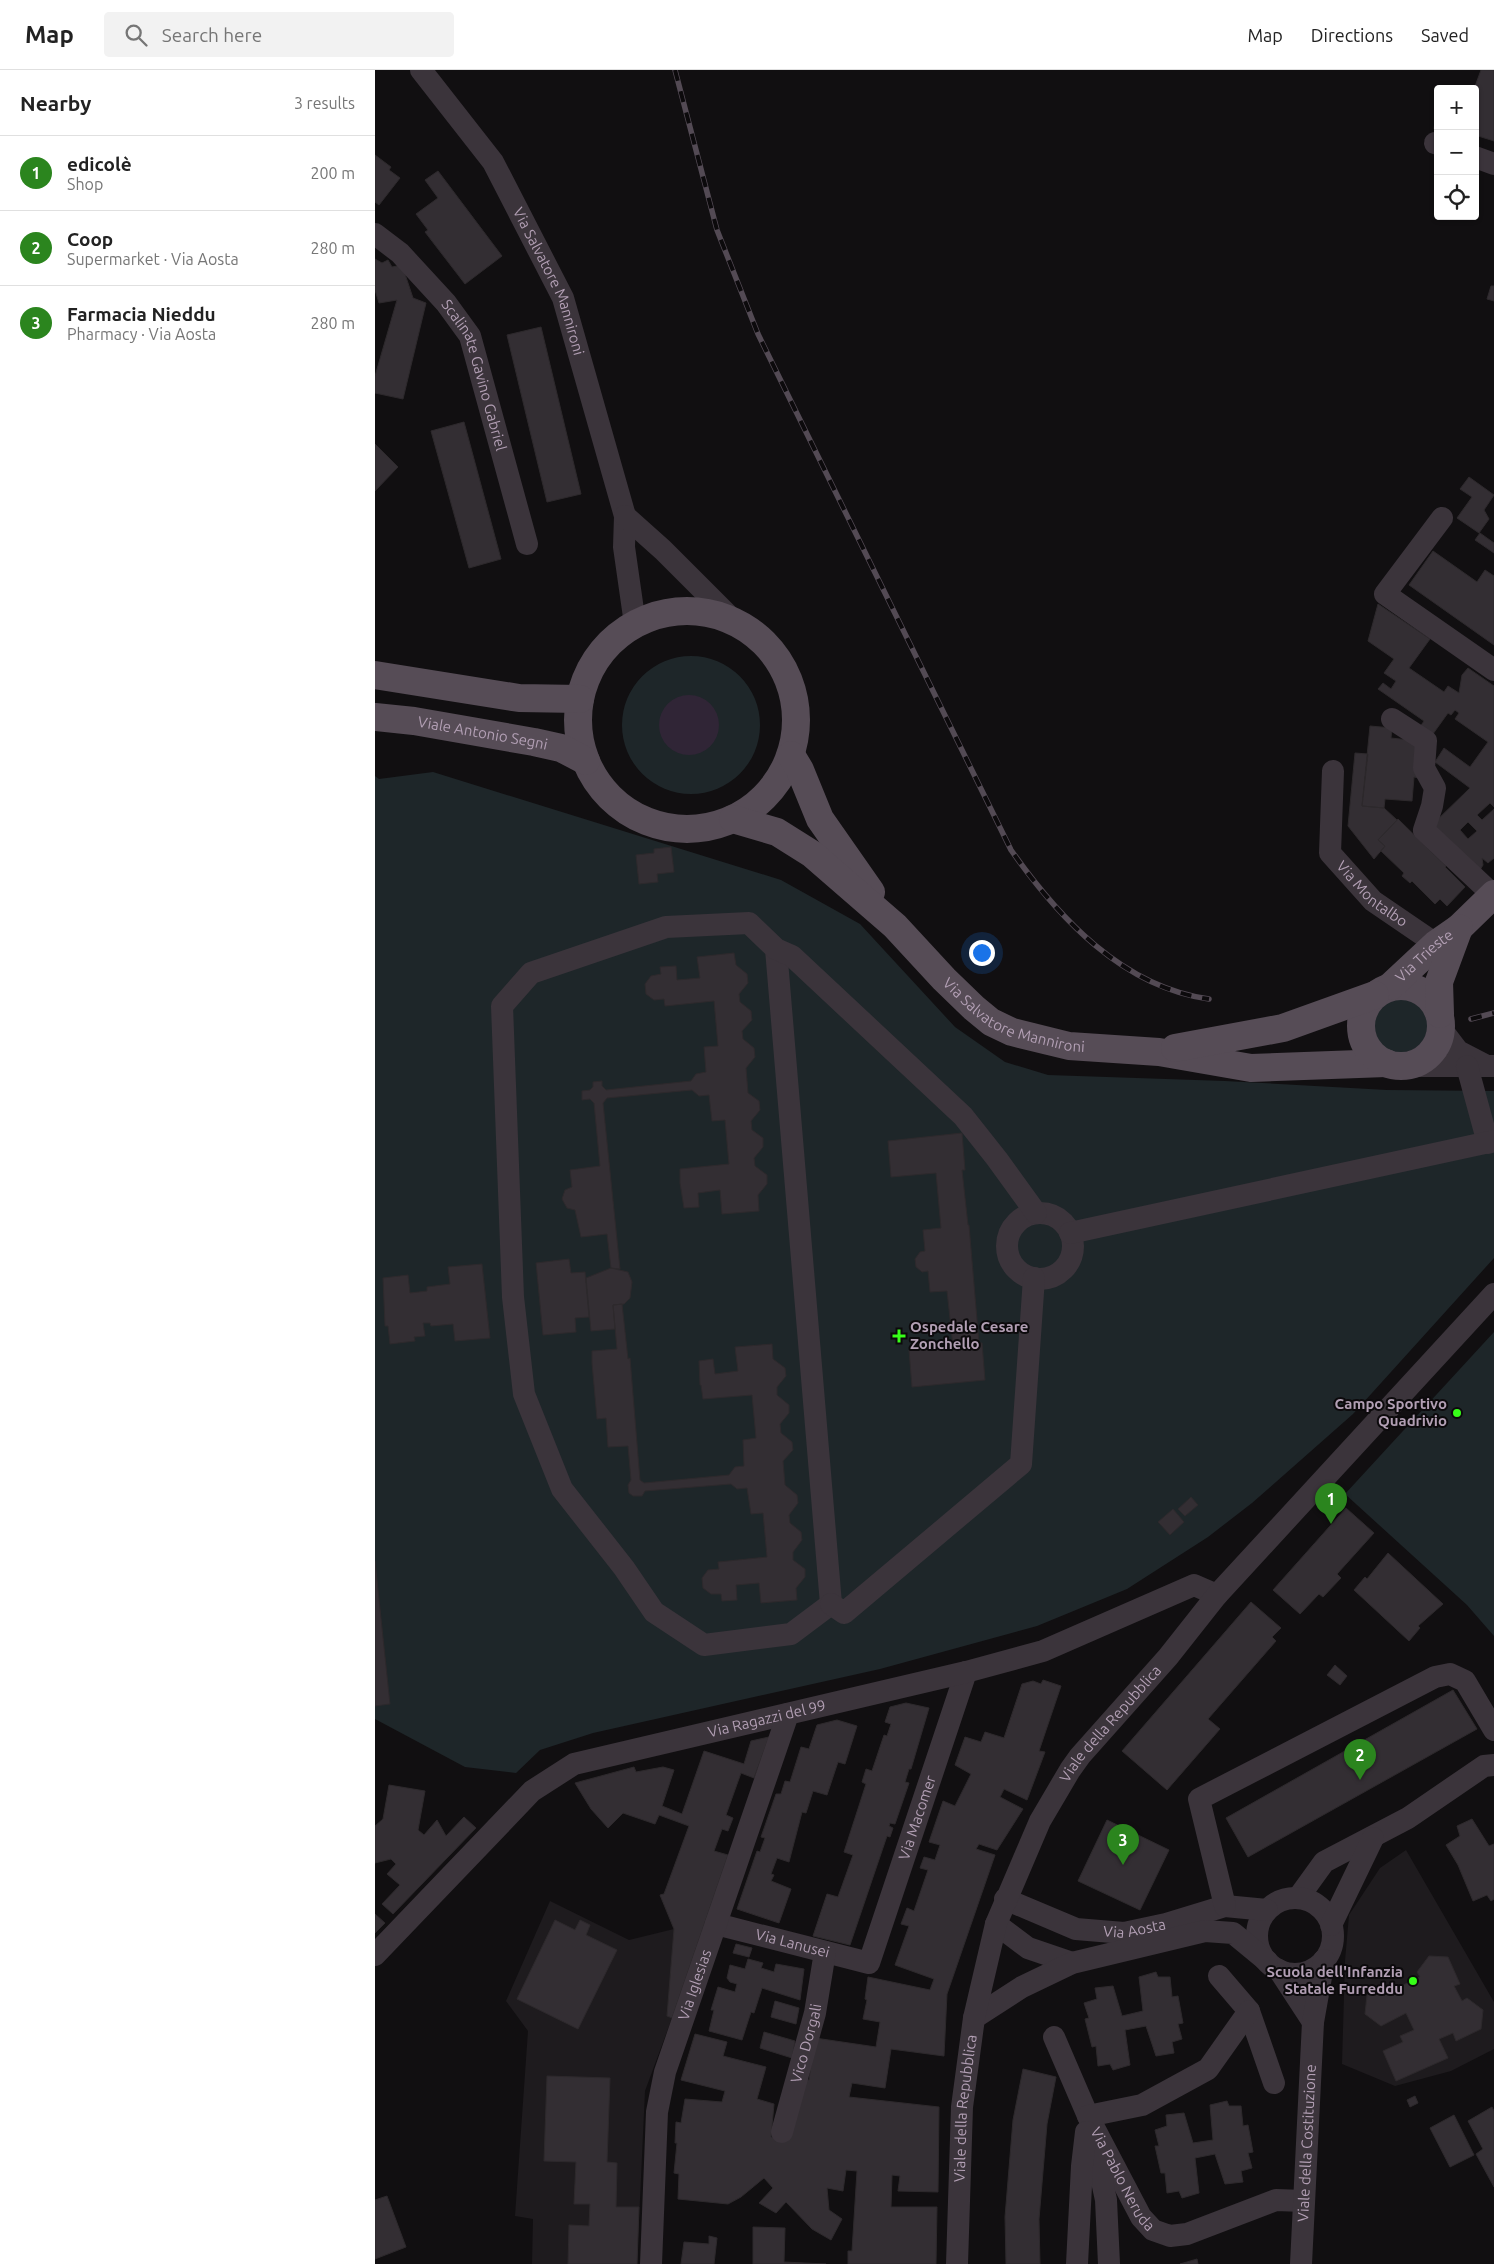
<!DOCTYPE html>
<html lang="en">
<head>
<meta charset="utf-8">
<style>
	body { margin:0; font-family:Ubuntu,sans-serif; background:#f2f2f2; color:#222 }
	.controls { position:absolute; right:15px; top:15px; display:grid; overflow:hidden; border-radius:5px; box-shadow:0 1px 4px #0004 }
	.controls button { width:45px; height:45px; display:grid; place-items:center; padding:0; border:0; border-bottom:1px solid #e0e0e0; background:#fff; color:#222; font:25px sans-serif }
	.you { position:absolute; left:606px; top:882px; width:18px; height:18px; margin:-12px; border:4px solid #fff; border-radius:50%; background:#1a73e8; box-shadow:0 0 0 8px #1a73e833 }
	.badge { display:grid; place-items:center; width:32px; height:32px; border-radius:50%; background:#2b851e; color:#fff; font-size:16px; font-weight:700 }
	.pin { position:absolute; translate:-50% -41px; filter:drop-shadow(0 1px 2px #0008) }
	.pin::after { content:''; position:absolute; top:26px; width:18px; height:15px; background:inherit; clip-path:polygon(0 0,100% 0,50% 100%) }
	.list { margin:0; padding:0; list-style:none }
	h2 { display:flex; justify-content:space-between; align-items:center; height:65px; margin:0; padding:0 20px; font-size:21px }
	h2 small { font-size:16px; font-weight:400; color:#767676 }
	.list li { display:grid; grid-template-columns:32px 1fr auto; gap:15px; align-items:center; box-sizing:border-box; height:75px; padding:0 20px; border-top:1px solid #e0e0e0 }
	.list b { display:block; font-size:19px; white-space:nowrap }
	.list p { margin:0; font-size:16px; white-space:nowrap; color:#767676 }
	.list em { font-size:16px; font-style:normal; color:#767676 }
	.icon { flex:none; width:28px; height:28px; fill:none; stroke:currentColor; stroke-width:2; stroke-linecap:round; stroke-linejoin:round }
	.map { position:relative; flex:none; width:1119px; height:2194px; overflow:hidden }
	header { display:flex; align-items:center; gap:30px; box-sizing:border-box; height:70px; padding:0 25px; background:#fff; border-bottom:1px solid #e0e0e0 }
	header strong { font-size:24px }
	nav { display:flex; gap:28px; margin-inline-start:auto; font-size:18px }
	.search { width:350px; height:45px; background:#f2f2f2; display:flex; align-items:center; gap:12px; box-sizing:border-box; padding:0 18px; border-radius:5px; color:#767676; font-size:19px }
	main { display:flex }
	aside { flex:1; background:#fff }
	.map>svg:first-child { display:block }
	.built { fill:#1e1b1e }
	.green { fill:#1e2629 }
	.water { fill:#302536 }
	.building { fill:#332e33; stroke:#2d292c; fill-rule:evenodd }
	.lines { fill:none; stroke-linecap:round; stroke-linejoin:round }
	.minor { stroke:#3b343b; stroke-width:22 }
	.major { stroke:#564c56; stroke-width:28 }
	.rail-casing { stroke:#534a54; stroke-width:5.5 }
	.rail { stroke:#0c0a0c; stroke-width:4; stroke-dasharray:11; stroke-linecap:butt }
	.poi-dot { fill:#37ff19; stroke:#0c0a0c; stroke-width:2 }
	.labels { text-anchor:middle; stroke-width:4; stroke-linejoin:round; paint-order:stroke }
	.street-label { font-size:15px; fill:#b29fb4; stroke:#0c0a0c }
	.poi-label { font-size:15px; font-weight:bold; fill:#b29fb4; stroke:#0c0a0c; text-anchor:end }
</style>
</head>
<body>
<header>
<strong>Map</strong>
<div class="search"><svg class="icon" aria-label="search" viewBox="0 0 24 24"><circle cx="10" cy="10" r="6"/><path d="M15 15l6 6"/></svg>Search here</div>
<nav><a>Map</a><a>Directions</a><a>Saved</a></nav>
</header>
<main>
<aside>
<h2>Nearby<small>3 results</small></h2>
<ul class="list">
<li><span class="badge">1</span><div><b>edicolè</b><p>Shop</p></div><em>200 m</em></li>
<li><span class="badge">2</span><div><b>Coop</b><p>Supermarket · Via Aosta</p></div><em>280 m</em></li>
<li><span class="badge">3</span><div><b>Farmacia Nieddu</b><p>Pharmacy · Via Aosta</p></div><em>280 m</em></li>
</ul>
</aside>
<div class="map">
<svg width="1119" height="2194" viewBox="0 0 1119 2194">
	<rect width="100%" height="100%" fill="#110f11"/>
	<!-- built -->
	<path class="built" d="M1031 1780 1119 1932V1979L1076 2001 1020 2016 967 1994 970 1891 974 1845 1005 1798Z
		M175 1831 254 1870 299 1859 292 1946 297 1948 270 2021 262 2194H157L158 2149 140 2146 153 1961 131 1931Z"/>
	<!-- green -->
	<path class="green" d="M247 655a69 69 0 1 1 138 0a69 69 0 1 1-138 0Z
		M58 702 406 810 485 854 580 957 630 992 673 1005 850 1011 1012 1020 1119 1021V1188L978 1344 877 1433 833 1467 752 1519 662 1556 505 1599 218 1663 165 1680 141 1703 90 1697 0 1649V706L4 709Z
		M997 955a28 28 0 1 1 56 0a28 28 0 1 1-56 0Z
		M1119 1262V1566L1092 1535 970 1424Z"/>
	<!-- water -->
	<path class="water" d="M284 655a30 30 0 1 1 60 0a30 30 0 1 1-60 0Z"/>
	<!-- building -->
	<path class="building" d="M1106 0H1119V71L1100 65 1099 19Z
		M1060 50 1063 51V60L1059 59Z
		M0 85 16 97 14 100 25 108 4 135 0 132Z
		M63 101 127 186 90 214 50 162 53 160 41 144 63 128 50 110Z
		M0 189 7 193 13 190 17 197 27 195 38 228 51 233 28 329 0 323V306L22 230 4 233 0 220Z
		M1116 216H1119V231L1112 229Z
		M166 257 206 424 172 432 132 265Z
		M89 352 126 489 94 498 56 361Z
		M0 374 23 397 0 421Z
		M1094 407 1119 425 1109 440 1114 449 1104 463 1082 448 1097 427 1085 419Z
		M1105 463 1119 473V483L1100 470Z
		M1058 481 1102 512 1110 500 1119 506V575L1034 515Z
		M1003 534 1055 569 1034 598 1069 622 1073 616 1084 623 1087 605 1093 598 1119 616V737L1115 733 1102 745 1107 750 1119 739V788L1113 793 1107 788 1108 795 1105 800 1058 754 1095 718 1060 692 1069 678 1095 697 1113 672 1080 649 1084 643 1080 640 1076 645 1073 643 1055 668 1043 660 1049 651 1003 619 1008 613 1016 619 1021 611 1009 603 1019 589 993 571ZM1093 752 1102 761 1093 769 1085 760Z
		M995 656 1017 658 1016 668 1043 671 1044 708 1039 707 1037 731 1010 729 1009 738 987 736Z
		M980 683 993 684 987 736 1009 738 1022 750 1003 770 1010 776 999 789 973 756Z
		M1023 749 1071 796 1070 797 1090 817 1072 836 1065 829 1060 834 1037 811 1035 813 1027 806 1029 803 1006 781 1010 776 1003 770Z
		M296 777 299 802 282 804 283 812 264 814 261 785 279 783V779Z
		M359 883 361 895 372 904 373 913 364 924 365 932 376 941 377 950 367 961 368 969 379 978 380 987 371 998 373 1023 384 1031 385 1040 376 1051 377 1060 388 1068V1077L379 1088 380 1096 392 1105V1114L383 1125 384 1141 347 1144 345 1120 323 1123 324 1137 309 1138 305 1113V1099L354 1094 350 1050 337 1051 334 1025 324 1026 317 1020 232 1028 228 1033 245 1199 236 1198 232 1164 206 1167 200 1140 192 1138 187 1129 190 1120 197 1117 195 1100 225 1096 219 1033 215 1029 207 1030V1021L215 1020 218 1017V1012L227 1011V1016L231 1020 316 1011 321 1004 331 1002 329 977 343 976 339 931 290 936 289 929 279 930 271 924 270 914 276 906 286 904 285 897 301 896 302 910 325 908 322 887Z
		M587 1063 590 1100H587L593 1155H594L604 1273H607L610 1310 537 1317 534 1280 578 1276 572 1221 555 1222 553 1201 547 1202 541 1197 540 1189 545 1182 550 1181 548 1160 566 1158 561 1103 516 1107 513 1071Z
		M194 1189 196 1203 210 1202 214 1247 200 1248 201 1262 168 1265 161 1193Z
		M107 1194 115 1268 80 1271 78 1254 56 1256 55 1253H48L50 1266 39 1267 40 1271 15 1274 13 1256H10L8 1208 33 1205 35 1223 52 1221V1217L75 1214 73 1197Z
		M236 1198 253 1202 257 1212 255 1228 249 1234 238 1235 240 1259 216 1261 211 1208Z
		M247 1234 253 1289 255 1288 265 1410 269 1413 354 1405 360 1397 369 1396 368 1370 381 1368 377 1325 328 1329 326 1315H325L324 1291 338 1289 340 1304 363 1301 360 1277 397 1274 398 1289 410 1298 411 1306 402 1317V1325L414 1335V1343L405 1354 406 1363 417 1372 418 1380 408 1391 410 1415 422 1425 423 1433 414 1445 415 1453 426 1462 427 1470 418 1482V1490L430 1499V1507L421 1518 422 1530 386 1533 384 1513 361 1515 362 1530 347 1531 346 1524H336L328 1518 327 1508 333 1500 344 1499 343 1492 392 1487 388 1443 376 1444 372 1418 362 1419 356 1414 270 1421 267 1426H258L254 1423 253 1415 256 1410 253 1376 233 1377 231 1348 222 1349 217 1293V1281L242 1279 238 1235Z
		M816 1427 823 1435 810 1446 803 1439Z
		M971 1438 999 1463 962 1504 966 1508 948 1527 944 1524 925 1544 898 1520Z
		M798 1439 809 1452 795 1465 783 1452Z
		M1013 1483 1068 1534 1043 1556 1045 1558 1034 1571 979 1520 990 1507 992 1509Z
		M0 1491 15 1634 0 1636Z
		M876 1532 906 1558 897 1567 901 1571 833 1649 845 1659 792 1720 747 1681Z
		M960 1595 972 1606 965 1615 952 1605Z
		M668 1610 686 1616 664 1681 670 1682 652 1730 629 1719 625 1727 648 1739 622 1780 604 1774 601 1779 620 1785 572 1924 569 1986 516 1979 510 2018 477 2013 474 2027 564 2037 563 2122 523 2121 525 2106 517 2105 516 2137H562L561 2194H473V2181H477L482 2101 471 2100 468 2121 452 2118 454 2140 467 2149 456 2170 437 2159 411 2132 401 2143 384 2133 398 2118 389 2108 366 2127 353 2134 303 2129 304 2104 299 2103 302 2073H300L301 2052 306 2053 310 2029 347 2032 350 2021 306 2010 320 1964 352 1972 348 1986 391 1997 382 2029 399 2034 396 2067 413 2071 428 2009 434 2010 440 1968 501 1977 505 1952 488 1949 492 1930 490 1929 493 1907 555 1920 559 1909 520 1895 534 1856 526 1854 532 1838 539 1841 553 1800 545 1798 549 1787 560 1790 565 1775 554 1772 568 1731 580 1736 596 1704 580 1695 590 1667 606 1672 610 1662 629 1668 647 1614 658 1611 666 1614Z
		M1078 1620 1102 1659 873 1787 851 1748Z
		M531 1633 554 1638 536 1699H534L530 1712 534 1713 520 1754 515 1753 514 1756 518 1758 515 1767 512 1766 475 1875 438 1866 452 1824 463 1827 478 1785 469 1782 491 1714 487 1712 491 1699 497 1701 509 1665 512 1666 516 1654 510 1652 515 1637Z
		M462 1650 482 1656 470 1694 463 1692 452 1725 438 1721 431 1743 427 1742 414 1792 402 1788 396 1804 399 1805 396 1811 416 1819 404 1853 362 1839 382 1781 385 1782 390 1768 386 1767 401 1724H406L410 1711 415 1712 426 1677 434 1679 442 1655Z
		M394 1667 379 1708 366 1703 351 1745 358 1748 353 1761 347 1759 339 1781 353 1785 297 1948 292 1946 299 1859 285 1825 289 1824 314 1756 284 1745 280 1754 248 1743 233 1758 216 1739 200 1713 259 1697 261 1702 288 1697 299 1700 287 1736 307 1744 329 1681 369 1694 376 1671Z
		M14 1715 50 1721 43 1760 49 1765 62 1750 71 1766 89 1747 101 1758 18 1844 7 1834 25 1815 12 1804 21 1794 16 1789 0 1793V1756L8 1749Z
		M1097 1749 1114 1776 1119 1774V1829L1116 1831 1112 1825 1098 1831 1083 1795 1071 1775 1085 1766 1082 1756Z
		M732 1750 794 1780 765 1840 703 1811Z
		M0 1844 10 1853 0 1863Z
		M180 1850 200 1860 205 1850 215 1855 211 1865 242 1880 203 1959 142 1929Z
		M361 1874 377 1878 374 1887 358 1883Z
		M1054 1886 1073 1887 1085 1914 1079 1916 1087 1931 1092 1928 1108 1940 1106 1959 1081 1971 1078 1963 1064 1969 1073 1988 1021 2011 1008 1981 1028 1972 1025 1966 1039 1960 1031 1943 1006 1956 990 1944 992 1925 1017 1913 1020 1919 1045 1907 1042 1902Z
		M373 1889 388 1893 386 1898 399 1902 401 1894 429 1899 425 1930 387 1918 379 1943 376 1942 367 1970 334 1961 339 1940H336L343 1917 360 1922 362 1914 355 1912 352 1908 355 1895 370 1899Z
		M781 1902 783 1907H795L797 1927 803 1926 808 1953 803 1954 807 1969 797 1972 799 1983 781 1986 771 1956 750 1960 755 1995 738 2000 735 1994 723 1996 721 1976 717 1977 710 1949 714 1948 709 1933 722 1929 720 1918 738 1916 747 1946 768 1941 764 1907Z
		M400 1931 424 1938 421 1954 396 1947Z
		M389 1962 420 1971 417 1988 385 1978Z
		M648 1999 681 2007 672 2054 664 2149 665 2194H631L630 2147 638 2050Z
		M172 2006 235 2008 232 2092 242 2093 241 2137H264L262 2194H193L194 2155 214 2156 215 2134H199L201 2092 169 2091Z
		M1040 2026 1043 2033 1035 2037 1032 2030Z
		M852 2031 854 2036H866L868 2056 873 2055 878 2082 873 2083 877 2098 866 2101 868 2112 850 2114 840 2084 820 2088 824 2123 807 2128 804 2121 792 2123 790 2103H786L780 2076H784L780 2060 792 2056 791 2045 809 2043 818 2073 838 2070 835 2035Z
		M1117 2037 1119 2041V2117L1101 2084 1108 2079 1093 2051Z
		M1079 2045 1099 2085 1075 2097 1055 2058Z
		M12 2126 31 2177 0 2189V2130Z
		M378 2157 410 2158 409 2192 451 2194H378Z
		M334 2166 342 2168 339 2194H306L309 2172 334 2174Z
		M822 2189 823 2194H805Z"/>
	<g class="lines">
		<!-- minor -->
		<g class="minor">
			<path id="s1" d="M46 0 118 92 188 228 250 446 249 477 260 554"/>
			<path d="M1060 73 1063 74"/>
			<path d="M1100 87 1119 94"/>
			<path id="s2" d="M0 164 25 183 71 233 95 266 152 474"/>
			<path d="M250 446 288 480 359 551"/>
			<path d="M1067 448 1010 524 1119 600"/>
			<path d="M1017 649 1051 671 1049 698 1060 718 1057 736 1049 760 1118 825"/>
			<path id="s3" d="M958 701 955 783 998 831 1061 874"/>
			<path d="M401 879 456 1534"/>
			<path d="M1067 960 1083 981 1110 995"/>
			<path d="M1033 996H1119"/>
			<path d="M1092 996 1113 1073"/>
			<circle cx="665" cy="1176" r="33"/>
			<path d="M695 1163 1119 1071"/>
			<path d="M456 1534 416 1564 329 1575 279 1542 249 1498 187 1419 149 1324 138 1227 127 936 156 903 291 857 374 853 401 879 417 886 588 1046 622 1089 661 1143"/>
			<path d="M456 1534 469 1543 646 1394 659 1208"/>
			<path d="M923 1828 949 1792 1033 1748 1109 1696 1119 1695"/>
			<circle cx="920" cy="1866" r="38"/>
			<path id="s4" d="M630 1829 701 1859 749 1863 791 1854 850 1836 892 1840"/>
			<path d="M850 1836 824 1729 1060 1607 1075 1604 1090 1611 1119 1660"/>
			<path id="s5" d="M341 1854 494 1893 591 1602"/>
			<path d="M621 1854 653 1878 697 1893"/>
			<path d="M956 1855 998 1768"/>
			<path id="s6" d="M0 1885 157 1721 199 1694 591 1602 668 1581 819 1515 842 1525"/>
			<path d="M904 1900 938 1952"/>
			<path d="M844 1906 874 1941 899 2013"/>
			<path d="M599 1948 647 1917 697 1893 830 1861 858 1863 892 1891"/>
			<path id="s7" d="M679 1967 713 2046 766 2147 778 2160 795 2166 812 2164 901 2130 929 2131"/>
			<path d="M713 2046 767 2035 833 1999 874 1941"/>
			<path id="s8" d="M407 2062 440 1943 450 1882"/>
			<path d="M719 2074 731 2130 734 2194"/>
			<path id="s9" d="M276 2194 282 2042 290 2002 413 1644"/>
			<path id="s10" d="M582 2194 587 2037 599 1948 621 1854 665 1751 695 1700 705 1686 793 1587 842 1525 1119 1224"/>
			<path d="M702 2194 707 2096 711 2062"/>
			<path id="s11" d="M926 2194 938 1952 949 1890"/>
		</g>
		<!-- major -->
		<g class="major">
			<circle cx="312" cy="650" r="109"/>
			<path d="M0 605 144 628 205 629"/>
			<path id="s12" d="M0 647 39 651 159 672 186 678 211 691"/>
			<path d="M416 685 425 700 445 749 496 822"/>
			<path id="s13" d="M358 749 402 762 437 784 520 856 569 909 599 938 616 952 637 962 694 976 784 982 876 998 1011 993"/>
			<circle cx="1026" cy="956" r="40"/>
			<path id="s14" d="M1016 916 1061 874 1084 858 1119 824"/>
			<path d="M1065 944 1064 912 1084 858"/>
			<path d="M800 978 908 958 1000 925"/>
		</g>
		<defs>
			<path id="rail" d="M300 0 342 160 383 264 636 780C683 847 747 917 834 929
				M1096 949 1119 943"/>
		</defs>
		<!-- rail casing -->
		<use href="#rail" class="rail-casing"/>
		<!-- rail -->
		<use href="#rail" class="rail"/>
	</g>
	<!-- markers -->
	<g class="poi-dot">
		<path d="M521.5 1258.5h5v5h5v5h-5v5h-5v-5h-5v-5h5z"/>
		<circle cx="1082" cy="1343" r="5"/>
		<circle cx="1038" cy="1911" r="5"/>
	</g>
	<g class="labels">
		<!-- street labels -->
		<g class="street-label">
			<text dy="5" stroke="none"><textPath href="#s1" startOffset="249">Via Salvatore Mannironi</textPath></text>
			<text dy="5" stroke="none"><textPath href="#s2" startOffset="178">Scalinate Gavino Gabriel</textPath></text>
			<text dy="5" stroke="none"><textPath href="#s12" startOffset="109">Viale Antonio Segni</textPath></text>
			<text dy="5" stroke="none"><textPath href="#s3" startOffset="141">Via Montalbo</textPath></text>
			<text dy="5" stroke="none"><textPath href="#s14" startOffset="45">Via Trieste</textPath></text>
			<text dy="5" stroke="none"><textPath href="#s13" startOffset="351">Via Salvatore Mannironi</textPath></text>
			<text dy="5" stroke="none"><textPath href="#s6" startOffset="475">Via Ragazzi del 99</textPath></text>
			<text dy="5" stroke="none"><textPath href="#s10" startOffset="576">Viale della Repubblica</textPath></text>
			<text dy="5" stroke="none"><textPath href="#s5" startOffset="311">Via Macomer</textPath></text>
			<text dy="5" stroke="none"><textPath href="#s4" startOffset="136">Via Aosta</textPath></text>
			<text dy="5" stroke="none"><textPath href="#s5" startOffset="79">Via Lanusei</textPath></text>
			<text dy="5" stroke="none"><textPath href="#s9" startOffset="285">Via Iglesias</textPath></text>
			<text dy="5" stroke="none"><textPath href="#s8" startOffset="92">Vico Dorgali</textPath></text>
			<text dy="5" stroke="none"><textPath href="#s10" startOffset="156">Viale della Repubblica</textPath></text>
			<text dy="5" stroke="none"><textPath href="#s11" startOffset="121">Viale della Costituzione</textPath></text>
			<text dy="5" stroke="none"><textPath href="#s7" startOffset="158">Via Pablo Neruda</textPath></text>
		</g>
		<!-- poi labels -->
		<g class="poi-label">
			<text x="535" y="1262" text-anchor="start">Ospedale Cesare<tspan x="535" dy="17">Zonchello</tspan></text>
			<text x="1072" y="1339">Campo Sportivo<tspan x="1072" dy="17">Quadrivio</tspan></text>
			<text x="1028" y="1907">Scuola dell'Infanzia<tspan x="1028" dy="17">Statale Furreddu</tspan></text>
		</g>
	</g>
</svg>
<div class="controls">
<button>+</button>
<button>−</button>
<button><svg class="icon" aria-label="locate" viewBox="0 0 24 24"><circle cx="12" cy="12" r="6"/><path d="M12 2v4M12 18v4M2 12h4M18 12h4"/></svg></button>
</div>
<div class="you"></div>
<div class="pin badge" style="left:956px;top:1454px">1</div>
<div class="pin badge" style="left:985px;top:1710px">2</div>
<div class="pin badge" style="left:748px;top:1795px">3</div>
</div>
</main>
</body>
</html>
